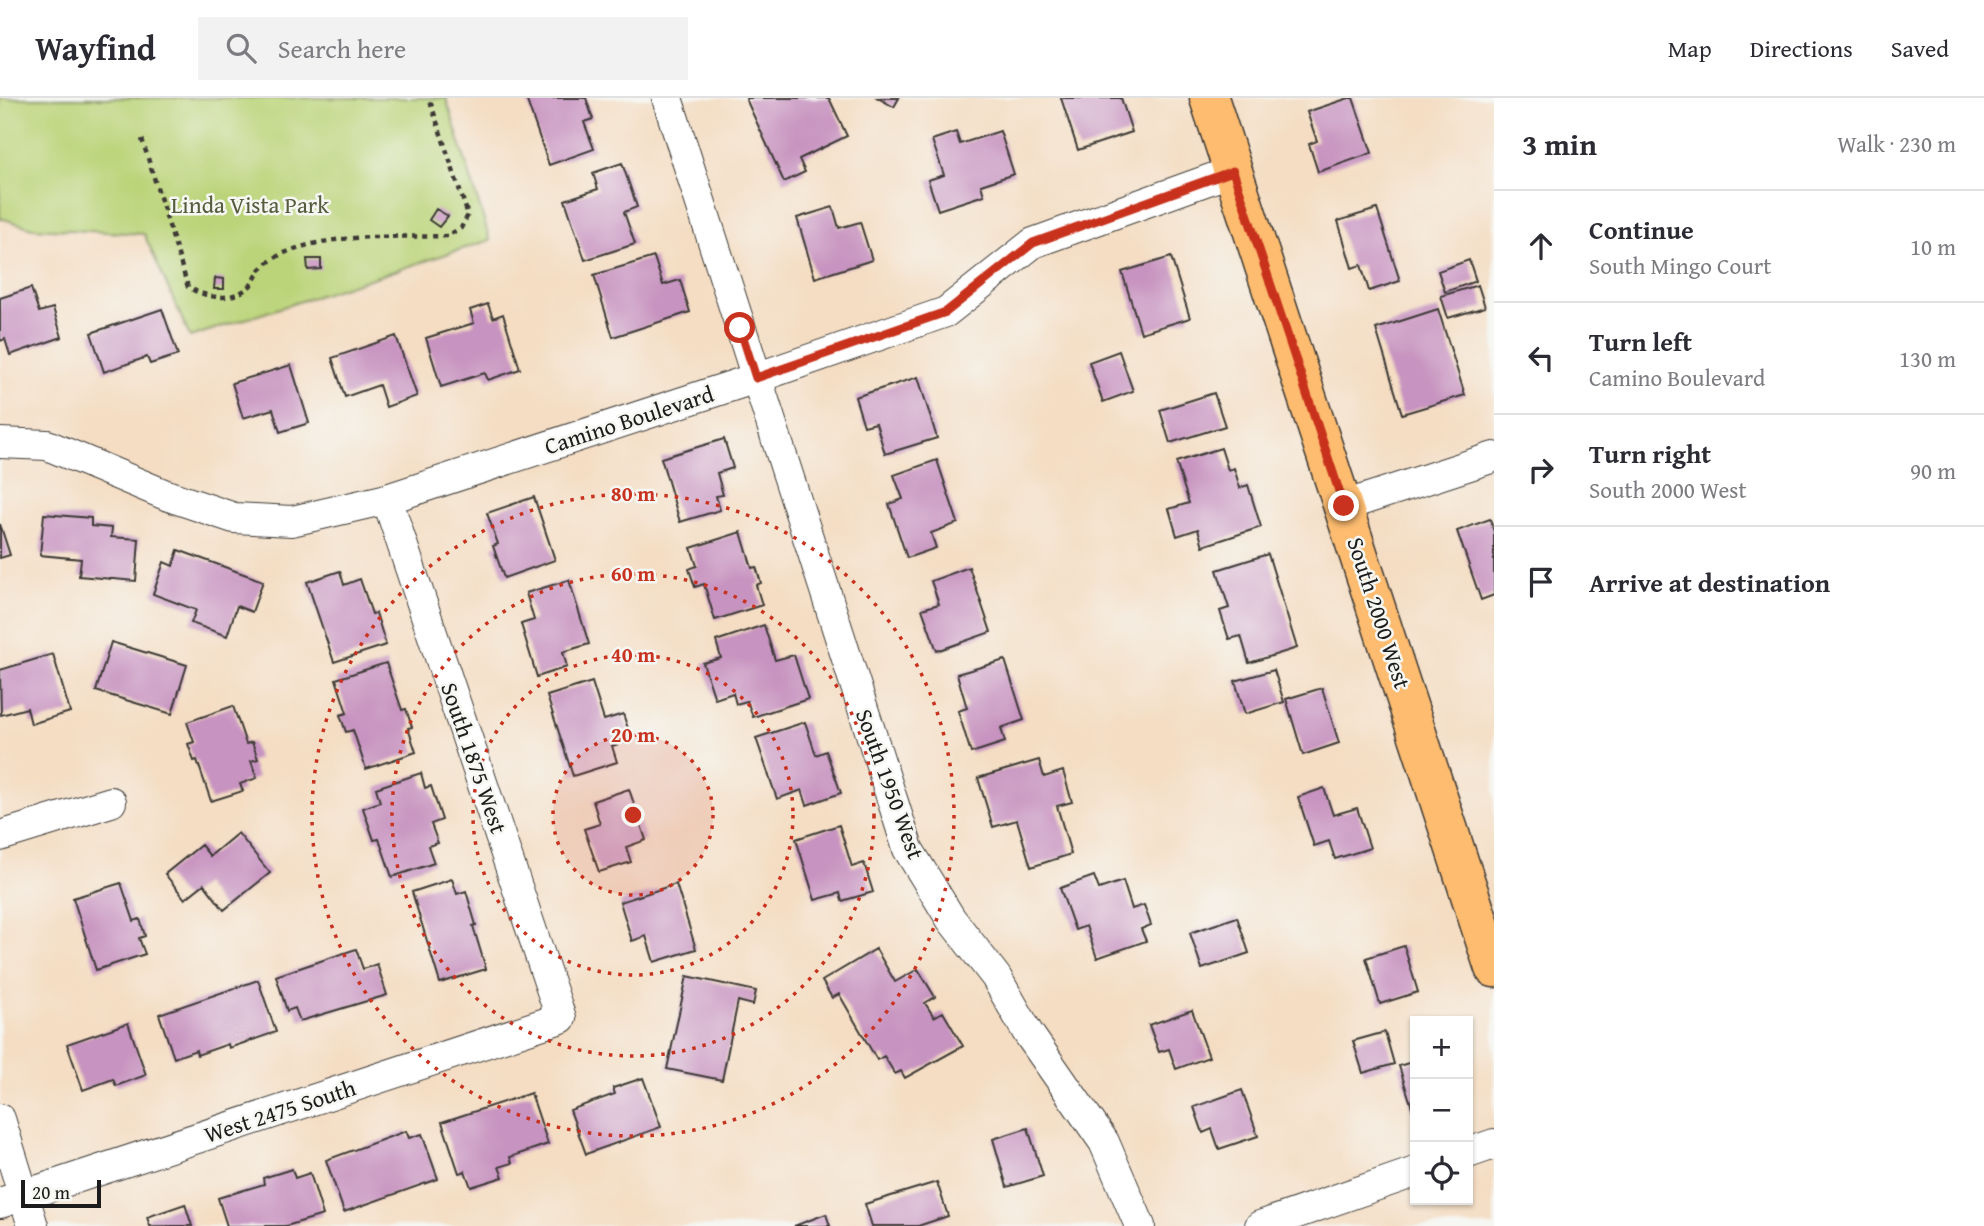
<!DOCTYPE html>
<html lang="en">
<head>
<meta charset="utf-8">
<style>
	body { margin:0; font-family:"Gentium Book Plus",serif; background:#f2f2f3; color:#2b2b33 }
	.controls { position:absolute; right:21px; bottom:21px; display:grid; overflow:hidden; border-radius:0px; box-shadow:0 2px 5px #0004 }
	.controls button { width:63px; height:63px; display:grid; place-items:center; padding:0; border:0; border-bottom:2px solid #e1e1e2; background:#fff; color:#2b2b33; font:35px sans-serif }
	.scale { position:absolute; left:21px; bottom:18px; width:80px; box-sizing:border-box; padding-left:7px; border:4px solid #1c1c1c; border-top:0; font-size:19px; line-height:24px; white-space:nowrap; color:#1c1c1c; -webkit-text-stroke:5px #f6f6f2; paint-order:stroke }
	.stop { position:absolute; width:21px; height:21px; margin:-16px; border:5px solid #c8321e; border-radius:50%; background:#fff }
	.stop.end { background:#c8321e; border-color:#fff; box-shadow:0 2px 7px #0008 }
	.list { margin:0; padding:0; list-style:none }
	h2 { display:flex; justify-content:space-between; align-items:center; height:91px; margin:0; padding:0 28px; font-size:30px }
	h2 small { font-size:23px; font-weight:400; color:#7c7c81 }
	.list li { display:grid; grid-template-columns:46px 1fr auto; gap:21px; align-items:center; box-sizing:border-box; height:112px; padding:0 28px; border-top:2px solid #e1e1e2 }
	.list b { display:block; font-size:26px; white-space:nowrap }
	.list p { margin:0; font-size:23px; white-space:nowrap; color:#7c7c81 }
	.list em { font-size:23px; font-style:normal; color:#7c7c81 }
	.icon { flex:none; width:38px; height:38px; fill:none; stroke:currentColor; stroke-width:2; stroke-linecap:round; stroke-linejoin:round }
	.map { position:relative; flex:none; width:1494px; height:1128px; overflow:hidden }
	header { display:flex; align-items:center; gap:42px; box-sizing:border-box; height:98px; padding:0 35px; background:#fff; border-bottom:2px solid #e1e1e2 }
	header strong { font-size:33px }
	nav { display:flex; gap:38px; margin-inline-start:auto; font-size:24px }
	.search { width:490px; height:63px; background:#f2f2f3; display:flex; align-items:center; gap:18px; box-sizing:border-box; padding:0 24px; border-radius:0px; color:#7c7c81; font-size:26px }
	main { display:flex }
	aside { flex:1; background:#fff }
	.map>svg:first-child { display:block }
	.green { fill:#bbd479; stroke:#6c784a; stroke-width:2 }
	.building { fill:#c793c0 }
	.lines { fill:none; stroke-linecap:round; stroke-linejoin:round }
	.minor-casing { stroke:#3c3935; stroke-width:32 }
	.primary-casing { stroke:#3c3935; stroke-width:41 }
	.path { stroke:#3c3935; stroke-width:4.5; stroke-dasharray:5 5; stroke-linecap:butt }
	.minor { stroke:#fff; stroke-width:30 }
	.primary { stroke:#fdbc70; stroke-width:38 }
	.route { stroke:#c8321e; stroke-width:9 }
	.ring { fill:none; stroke:#c8321e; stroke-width:3.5; stroke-dasharray:3.5 7 }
	.labels { text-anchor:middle; stroke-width:5; stroke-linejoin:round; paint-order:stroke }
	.park-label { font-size:23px; fill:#545c3d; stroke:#f6f6f2 }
	.street-label { font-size:23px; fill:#1c1c1c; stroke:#f6f6f2 }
	.centre { fill:#c8321e; stroke:#f6f6f2; stroke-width:3.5 }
	.ring-label { font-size:21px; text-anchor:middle; font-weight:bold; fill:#c8321e; stroke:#f6f6f2; stroke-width:5; stroke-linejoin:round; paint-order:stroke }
</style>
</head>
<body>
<header>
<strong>Wayfind</strong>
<div class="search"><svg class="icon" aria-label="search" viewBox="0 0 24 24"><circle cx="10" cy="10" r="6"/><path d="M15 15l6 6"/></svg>Search here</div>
<nav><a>Map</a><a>Directions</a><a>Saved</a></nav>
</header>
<main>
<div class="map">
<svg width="1494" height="1128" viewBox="0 0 1494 1128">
	<rect width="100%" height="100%" fill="#f6f6f2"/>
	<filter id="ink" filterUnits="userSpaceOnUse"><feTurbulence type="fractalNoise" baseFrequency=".0143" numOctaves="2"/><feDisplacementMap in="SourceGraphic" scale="14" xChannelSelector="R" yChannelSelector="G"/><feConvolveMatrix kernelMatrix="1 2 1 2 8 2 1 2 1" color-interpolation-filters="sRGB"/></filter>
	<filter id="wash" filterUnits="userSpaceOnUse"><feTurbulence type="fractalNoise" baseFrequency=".00686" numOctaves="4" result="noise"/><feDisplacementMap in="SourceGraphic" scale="28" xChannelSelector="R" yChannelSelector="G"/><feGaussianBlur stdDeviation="1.57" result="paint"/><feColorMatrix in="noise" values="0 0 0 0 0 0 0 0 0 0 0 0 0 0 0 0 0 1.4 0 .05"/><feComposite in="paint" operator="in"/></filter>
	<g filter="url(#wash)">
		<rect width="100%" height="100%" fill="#f4ddc3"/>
		<!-- green -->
		<path class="green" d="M0 0H446L490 142 190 239 144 136 33 130 0 120Z"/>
		<g id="blocks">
			<!-- building -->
			<path class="building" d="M526 0H586L593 21 584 24 594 51 549 67Z
				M748 0H829L847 38 799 61 805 74 784 84 746 1Z
				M878 0H899L894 9Z
				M1061 0H1121L1132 34 1078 52Z
				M1349 0H1353L1372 55 1318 74 1309 46 1317 43 1307 14Z
				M1000 33 1014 76 981 87 984 97 938 112 928 82 944 77 932 42 956 34 960 46Z
				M622 65 637 109 624 114 635 146 585 162 565 102 598 91 593 75Z
				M833 109 839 130 860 124 872 162 815 180 797 120Z
				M436 111 448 118 439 129 429 122Z
				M1377 111 1400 183 1369 193 1361 167 1352 170 1338 123Z
				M654 159 663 187 680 182 690 214 613 239 594 177Z
				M1171 159 1190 220 1141 235 1122 174Z
				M307 161H321V171L308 172Z
				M1469 162 1476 183 1445 194 1438 173Z
				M215 180 224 181V191H214Z
				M1478 187 1485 209 1448 220 1441 198Z
				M31 190 39 214 53 210 62 239 10 257 5 241 0 243V200Z
				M488 206 493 220 503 216 520 271 488 282 485 275 441 289 426 240 474 225 470 212Z
				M162 211 178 257 150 266 147 259 104 274 91 235Z
				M1438 211 1465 297 1402 316 1376 231Z
				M396 238 417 298 386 309 379 287 345 299 332 260Z
				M1119 253 1133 293 1103 304 1089 264Z
				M291 267 309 325 280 334 273 311 243 320 232 285Z
				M918 279 937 340 885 356 876 325 864 328 855 299Z
				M1214 295 1225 328 1170 345 1160 312Z
				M724 341 733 370 717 375 723 397 716 398 720 412 680 424 661 360Z
				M1221 350 1228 372 1234 370 1240 390 1248 387 1261 429 1203 448 1198 431 1177 438 1169 411 1189 405 1176 364Z
				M937 362 958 425 931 435 936 450 907 460 889 406 903 401 894 377Z
				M534 399 555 462 504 480 493 448 498 446 487 415Z
				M44 416 91 420V428L112 430 111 439 139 441 136 483 79 478 81 461 40 457Z
				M1490 421 1494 434V497L1481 502 1457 433Z
				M0 426 10 457 0 460Z
				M741 434 752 470 756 469 761 485 756 487 762 507 715 522 704 486 695 489 689 471 697 468 691 450Z
				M178 452 263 483 252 514 237 508 227 538 191 525 196 512 153 496 164 464 173 468Z
				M1268 456 1297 550 1249 565 1241 538 1229 541 1220 513 1229 510 1217 472Z
				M969 469 991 534 937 553 922 511 939 506 931 483Z
				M340 473 344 487 360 481 372 516 376 515 386 547 334 564 307 484Z
				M569 482 589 546 563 554 567 569 537 579 521 526 534 522 526 495Z
				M764 527 775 562 794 557 808 601 753 619 747 603 736 606 733 595 715 601 703 565 721 560 716 543Z
				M111 544 187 567 172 616 96 593Z
				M53 556 70 614 31 626 27 610 1 617 0 572Z
				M1005 562 1024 622 1001 630 1005 644 971 655 958 613 967 610 957 576Z
				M386 565 402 612 406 611 412 629 408 630 416 654 366 671 353 632 346 634 340 617 347 615 336 581Z
				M1274 572 1284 604 1245 616 1235 583Z
				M592 584 604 622 623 616 632 642 612 648 617 664 573 678 547 598Z
				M1322 590 1339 645 1303 657 1286 601Z
				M233 608 246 646 252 644 258 661 251 663 257 680 240 686 243 693 211 703 197 662 194 663 188 646 194 644 187 624Z
				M805 624 816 657 826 653 841 695 807 707 802 692 777 701 756 640Z
				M1039 662 1044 679 1063 673 1072 704 1057 708 1071 756 1031 769 1017 722 993 729 978 680Z
				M421 675 425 690 431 688 442 722 431 726 438 745 428 748 434 765 392 779 379 741 374 742 363 710 380 704 376 690Z
				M1324 690 1333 717 1357 710 1370 750 1335 761 1329 743 1314 748 1298 699Z
				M629 691 646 742 626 749 631 764 599 774 584 731 600 726 593 703Z
				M839 727 852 769 864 765 873 794 842 803 840 795 815 802 796 741Z
				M238 735 270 775 224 812 204 786 185 801 165 776 201 747 210 758Z
				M1094 778 1099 791 1123 783 1132 811 1144 807 1151 827 1141 831 1146 843 1097 860 1086 828 1075 832 1060 790Z
				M452 781 457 796 466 793 476 827 473 828 486 871 440 885 412 794Z
				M121 785 134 823 140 821 145 838 139 840 145 856 96 872 73 800Z
				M676 786 696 851 654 864 646 838 632 843 620 804Z
				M1237 819 1249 855 1202 871 1190 835Z
				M1404 848 1418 894 1380 906 1366 860Z
				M356 851 363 871 377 866 387 897 300 923 295 910 287 913 276 878Z
				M876 851 895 884 918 871 935 899 925 905 934 919 943 914 963 948 905 980 901 973 895 976 884 958 877 962 839 896 832 900 822 883Z
				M687 878 756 893 753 907 738 903 722 982 667 971Z
				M258 882 276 934 229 950 228 946 197 957 196 952 174 960 159 916Z
				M1192 912 1209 959 1176 971 1169 951 1159 954 1149 927Z
				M128 925 146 977 116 988 113 981 83 992 67 946Z
				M1385 934 1394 966 1363 975 1353 943Z
				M1415 963V1019L1399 968Z
				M643 980 661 1029 586 1056 570 1012 615 996 613 990Z
				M1242 992 1258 1038 1219 1051 1212 1031 1203 1035 1194 1009Z
				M531 995 548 1046 510 1059 512 1065 499 1069 503 1079 471 1089 465 1073 459 1075 442 1024Z
				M1028 1030 1043 1078 1007 1089 993 1041Z
				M406 1033 409 1040 422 1036 438 1081 344 1114 326 1062Z
				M292 1071 295 1080 310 1075 323 1117 286 1128H227L218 1100 264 1086 263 1080Z
				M937 1084 948 1118 918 1128H872L865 1106Z
				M185 1106 192 1128H150L147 1119Z
				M826 1116 830 1128H794Z"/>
		</g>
	</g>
	<g filter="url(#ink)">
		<use href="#blocks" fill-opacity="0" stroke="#3c3935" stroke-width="2"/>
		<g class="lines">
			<defs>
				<path id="minor" d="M667 0 908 751 951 821 996 879 1028 935 1104 1044 1140 1128
					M0 345 47 347 166 397 234 420 292 423 387 401 756 280 946 214 1033 145 1233 73
					M1344 408 1494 359
					M0 738 111 704
					M0 1021 33 1128
					M1468 1055 1494 1046
					M0 1105 561 920 387 401
					M1260 1128 1415 1074"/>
				<path id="primary" d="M1209 0 1494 870"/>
			</defs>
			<!-- minor casing -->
			<use href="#minor" class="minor-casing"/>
			<!-- primary casing -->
			<use href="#primary" class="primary-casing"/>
			<!-- path -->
			<path class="path" d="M142 41 188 189C206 200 229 204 248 190 253 186 256 178 260 172 265 166 274 160 282 156 332 134 392 140 447 138L461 130 468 117 429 0"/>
			<!-- minor -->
			<use href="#minor" class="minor"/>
			<!-- primary -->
			<use href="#primary" class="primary"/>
		</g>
	</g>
	<g class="lines" filter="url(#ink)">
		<!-- route -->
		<path class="route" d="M740 230 756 280 946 214 1033 145 1233 73 1344 408"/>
	</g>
	<!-- distance rings -->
	<circle cx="633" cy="717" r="80" fill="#c8321e" fill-opacity=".12"/>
	<g class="ring">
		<circle cx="633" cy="717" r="80"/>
		<circle cx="633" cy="717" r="160"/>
		<circle cx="633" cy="717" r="241"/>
		<circle cx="633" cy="717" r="321"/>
	</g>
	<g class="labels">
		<!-- park labels -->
		<g class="park-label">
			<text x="250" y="115">Linda Vista Park</text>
		</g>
		<!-- street labels -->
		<g class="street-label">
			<text transform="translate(629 322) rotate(-18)" y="8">Camino Boulevard</text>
			<text transform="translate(1379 515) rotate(72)" y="8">South 2000 West</text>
			<text transform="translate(474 660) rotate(71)" y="8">South 1875 West</text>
			<text transform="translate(890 686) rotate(70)" y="8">South 1950 West</text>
			<text transform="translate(280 1013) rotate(-18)" y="8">West 2475 South</text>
		</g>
	</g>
	<circle cx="633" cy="717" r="10" class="centre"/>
	<g class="ring-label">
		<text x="633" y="403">80 m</text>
		<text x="633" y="483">60 m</text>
		<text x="633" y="564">40 m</text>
		<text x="633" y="644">20 m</text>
	</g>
</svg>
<div class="controls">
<button>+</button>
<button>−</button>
<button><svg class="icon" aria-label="locate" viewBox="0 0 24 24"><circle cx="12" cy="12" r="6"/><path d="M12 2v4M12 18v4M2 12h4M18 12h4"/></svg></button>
</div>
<div class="scale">20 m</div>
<div class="stop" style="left:740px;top:230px"></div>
<div class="stop end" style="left:1344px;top:408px"></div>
</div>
<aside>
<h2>3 min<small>Walk · 230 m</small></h2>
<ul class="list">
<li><svg class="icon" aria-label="ahead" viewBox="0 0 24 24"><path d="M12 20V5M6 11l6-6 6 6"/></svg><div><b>Continue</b><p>South Mingo Court</p></div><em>10 m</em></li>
<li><svg class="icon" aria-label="left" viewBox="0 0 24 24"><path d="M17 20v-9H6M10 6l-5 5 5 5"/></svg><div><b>Turn left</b><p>Camino Boulevard</p></div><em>130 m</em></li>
<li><svg class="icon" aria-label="right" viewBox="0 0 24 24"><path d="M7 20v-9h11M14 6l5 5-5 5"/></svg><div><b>Turn right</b><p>South 2000 West</p></div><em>90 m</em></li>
<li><svg class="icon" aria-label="arrive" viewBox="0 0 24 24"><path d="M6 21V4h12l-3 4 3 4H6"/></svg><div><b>Arrive at destination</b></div></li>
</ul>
</aside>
</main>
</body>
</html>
